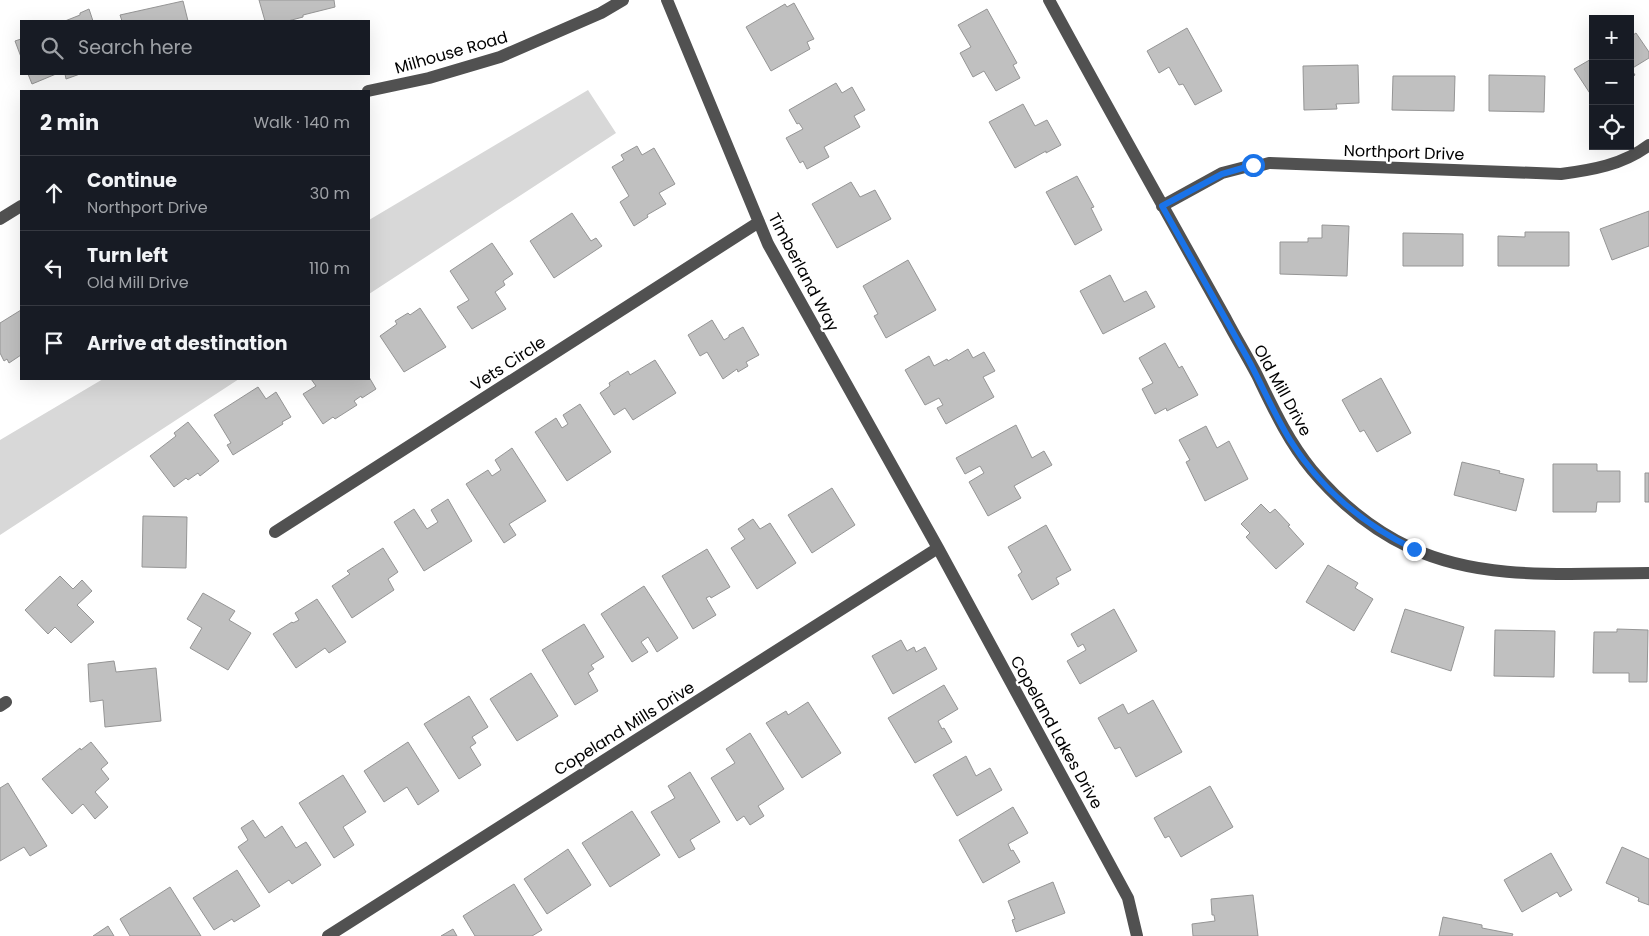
<!DOCTYPE html>
<html lang="en">
<head>
<meta charset="utf-8">
<style>
	body { margin:0; font-family:Poppins,sans-serif; background:#20242c; color:#f1f3f6 }
	.controls { position:absolute; right:15px; top:15px; display:grid; overflow:hidden; border-radius:0px; box-shadow:0 5px 20px #0002 }
	.controls button { width:45px; height:45px; display:grid; place-items:center; padding:0; border:0; border-bottom:1px solid #363941; background:#171b24; color:#f1f3f6; font:25px sans-serif }
	.stop { position:absolute; width:15px; height:15px; margin:-11px; border:4px solid #1a73e8; border-radius:50%; background:#fff }
	.stop.end { background:#1a73e8; border-color:#fff; box-shadow:0 1px 5px #0008 }
	.list { margin:0; padding:0; list-style:none }
	h2 { display:flex; justify-content:space-between; align-items:center; height:65px; margin:0; padding:0 20px; font-size:21px }
	h2 small { font-size:16px; font-weight:400; color:#9ea1a6 }
	.list li { display:grid; grid-template-columns:32px 1fr auto; gap:15px; align-items:center; box-sizing:border-box; height:75px; padding:0 20px; border-top:1px solid #363941 }
	.list b { display:block; font-size:19px; white-space:nowrap }
	.list p { margin:0; font-size:16px; white-space:nowrap; color:#9ea1a6 }
	.list em { font-size:16px; font-style:normal; color:#9ea1a6 }
	.icon { flex:none; width:28px; height:28px; fill:none; stroke:currentColor; stroke-width:2; stroke-linecap:round; stroke-linejoin:round }
	.map { position:relative; flex:none; width:1649px; height:936px; overflow:hidden }
	.search { position:absolute; background:#171b24; box-shadow:0 5px 20px #0002; left:20px; top:20px; width:350px; height:55px; display:flex; align-items:center; gap:12px; box-sizing:border-box; padding:0 18px; border-radius:0px; color:#9ea1a6; font-size:19px }
	.panel { position:absolute; background:#171b24; box-shadow:0 5px 20px #0002; left:20px; top:90px; width:350px; height:290px; border-radius:0px }
	.map>svg:first-child { display:block }
	.green { fill:#d8d8d8 }
	.building { fill:#c0c0c0; stroke:#959595 }
	.lines { fill:none; stroke-linecap:round; stroke-linejoin:round }
	.minor { stroke:#515151; stroke-width:12 }
	.route { stroke:#1a73e8; stroke-width:6 }
	.labels { text-anchor:middle; stroke-width:4.5; stroke-linejoin:round; paint-order:stroke }
	.street-label { font-size:16px; fill:#000; stroke:#fff }
</style>
</head>
<body>
<div class="map">
<svg width="1649" height="936" viewBox="0 0 1649 936">
	<rect width="100%" height="100%" fill="#fff"/>
	<!-- green -->
	<path class="green" d="M588 90 616 133 369 294V220Z
		M103 379H239L0 535V440Z"/>
	<!-- building -->
	<path class="building" d="M259 0H334L335 7 303 15V17L288 21H265Z
		M183 1 188 21H122L120 15Z
		M794 3 814 39 807 42 810 49 771 71 746 27 785 4 787 7Z
		M89 9 93 21H65L80 15V13Z
		M987 9 1017 63 1013 65 1020 78 996 91 984 71 973 77 960 53 971 47 958 25Z
		M1187 28 1222 91 1195 105 1183 84 1179 85 1169 67 1159 73 1147 51Z
		M1636 33 1649 52V58L1631 69 1635 75 1630 78V37Z
		M21 39V57L15 41Z
		M1593 58V98L1574 69Z
		M1358 65 1359 103 1336 104 1337 109 1304 110 1303 66Z
		M28 74H56L32 84Z
		M65 74H80L66 79Z
		M1489 75 1545 76 1544 112 1489 111Z
		M1393 76H1455L1454 111 1392 110Z
		M836 83 842 93 852 87 865 110 854 116 860 127 824 147 829 157 807 169 803 161 800 163 786 138 803 129 799 123 797 124 789 110Z
		M1023 104 1035 126 1047 120 1061 145 1046 153V151L1015 168 989 122Z
		M637 146 642 155 654 148 675 184 659 193 666 204 647 215 648 217 634 226 620 202 629 196 612 167 624 160 621 155Z
		M1077 176 1094 207 1091 208 1102 230 1075 245 1046 192Z
		M851 182 860 197 875 190 891 219 837 248 812 204Z
		M1649 211V246L1612 260 1600 229Z
		M572 213 591 241 596 238 602 246 554 278 530 241Z
		M1322 225 1349 226 1347 276 1280 274V242H1308V238H1322Z
		M1525 232H1569V266H1498V236L1525 237Z
		M1403 233 1463 234V266H1403Z
		M492 243 513 274 503 281 505 285 495 292 506 309 472 329 457 307 469 300 450 271Z
		M908 260 936 310 886 338 874 316 878 314 863 286Z
		M1110 275 1124 302 1146 291 1155 307 1103 334 1080 291Z
		M420 308 446 347 404 372 380 336 397 324 395 321 408 313 410 315Z
		M21 310V355L9 363 7 359 4 361 0 353V323Z
		M712 320 724 340 729 337V335L743 327 759 355 746 362 748 366 738 372 737 369 723 379 707 352 700 356 688 335Z
		M1165 343 1179 368 1182 366 1198 395 1167 411 1166 408 1155 414 1142 389 1153 383 1139 358Z
		M968 349 973 358 984 352 995 371 983 377 994 397 946 424 937 408 943 405 939 398 925 405 905 370 929 356 934 366 947 359 948 361Z
		M655 360 676 393 633 420 625 408 614 415 600 393 610 386 609 383 628 371 630 375Z
		M369 377 376 389 362 398 361 396 354 401 357 405 335 419 333 417 323 424 303 394 316 386 311 379H369Z
		M1381 378 1411 433 1377 452 1364 430 1360 432 1342 400Z
		M258 387 266 399 276 392 291 417 282 422 283 424 233 455 227 445 231 443 214 415Z
		M580 404 611 452 567 481 535 432 556 418 562 428 568 424 563 415Z
		M188 422 219 461 200 476 198 473 188 480 186 478 174 487 150 456 176 436 174 433Z
		M1016 425 1032 458 1044 451 1052 465 1014 486 1021 498 988 516 969 482 984 473 980 466 965 474 956 458Z
		M1206 426 1217 448 1229 441 1248 479 1205 501 1186 462 1190 460 1179 440Z
		M512 448 546 501 509 524 516 535 504 543 466 484 488 470 492 476 501 470 495 460Z
		M1462 462 1500 471 1499 473 1524 479 1516 511 1454 495Z
		M1553 464H1597V471H1620V502H1597L1596 512H1553Z
		M1645 473H1649V502H1645Z
		M832 488 855 525 812 553 788 515Z
		M448 499 472 541 424 571 394 522 414 509 427 529 438 522 431 510Z
		M1261 504 1270 513 1275 509 1290 525 1288 526 1304 544 1276 569 1246 537 1250 533 1241 524Z
		M143 516 187 517 186 568 142 567Z
		M753 519 760 529 770 523 796 563 757 589 731 548 745 539 738 529Z
		M1046 525 1071 570 1056 578 1059 584 1032 600 1018 575 1022 572 1008 547Z
		M383 548 398 572 388 579 394 590 352 618 332 586 350 574 347 571Z
		M707 549 730 587 711 598 710 596 706 598 716 615 693 629 662 576Z
		M1328 565 1358 583 1355 588 1373 599 1354 631 1306 602Z
		M60 576 73 589 82 580 92 591 77 605 94 622 71 643 55 627 48 634 25 610Z
		M644 586 678 638 657 652 648 637 641 642 648 652 632 662 601 614Z
		M203 593 235 611 229 620 251 633 228 670 190 648 202 628 187 619Z
		M317 599 346 642 329 653 325 648 296 668 273 634 292 622 293 623 299 620 295 613Z
		M1114 609 1137 651 1080 684 1067 661 1086 650 1083 644 1078 647 1071 634Z
		M1405 609 1464 627 1451 671 1391 652Z
		M584 624 604 657 591 665 594 669 588 673 598 691 575 705 542 650Z
		M1617 629 1648 630 1647 682H1629V673H1593L1594 632H1617Z
		M1495 630 1555 631 1554 677 1494 676Z
		M901 640 907 651 914 647 916 652 925 647 937 669 893 694 872 656Z
		M114 661 116 672 156 668 161 721 105 727 103 700 90 702 88 664Z
		M531 673 558 716 517 741 490 699Z
		M944 685 958 709 938 721 942 729 944 728 952 742 915 763 888 718Z
		M469 696 488 727 472 737 476 743 470 747 481 765 459 779 424 724Z
		M1153 700 1182 752 1136 777 1120 747 1115 749 1098 718 1123 704 1128 714Z
		M808 702 841 753 802 778 766 723 786 711 788 715Z
		M750 733 784 789 758 806 764 816 750 825 744 816 737 821 711 778 735 763 726 749Z
		M91 742 108 763 101 769 109 779 95 792 108 807 95 819 83 804 72 814 42 779 80 748 81 750Z
		M408 742 439 791 418 805 407 787 384 802 364 771Z
		M966 756 976 776 990 768 1002 790 957 816 933 775Z
		M690 772 720 822 690 840 695 849 679 858 651 812 675 798 668 786Z
		M343 775 366 812 343 827 354 845 334 858 299 803Z
		M8 783 47 846 30 856 24 847 0 861V788Z
		M1210 786 1233 827 1181 857 1169 836 1165 838 1154 818Z
		M1013 807 1028 833 1008 844 1011 851 1013 850 1020 862 983 883 959 840Z
		M632 811 660 855 610 887 582 843Z
		M253 820 265 838 282 826 296 848 306 842 321 865 292 884 289 880 269 893 238 847 248 840 241 828Z
		M1622 847 1649 859V905L1638 901 1639 898 1606 883Z
		M568 849 591 885 547 914 524 879Z
		M1551 853 1572 890 1560 897 1557 892 1522 912 1504 880Z
		M237 870 260 906 234 922 232 919 214 930 193 898Z
		M1053 882 1065 913 1016 932 1012 920 1015 919 1008 901Z
		M514 884 542 930 532 936H475L463 916Z
		M170 887 201 936H130L120 919Z
		M1253 895 1258 936H1193L1192 924 1215 921 1214 915H1212L1211 899Z
		M1443 917 1482 925V928L1513 934 1512 936H1439Z
		M108 926 114 936H93Z
		M453 929 457 936H441Z"/>
	<g class="lines">
		<!-- minor -->
		<path class="minor" d="M667 0 768 244 938 548 1128 898 1137 936
			M1049 0C1107 107 1167 213 1226 319 1236 338 1247 356 1257 375 1273 408 1288 441 1312 470 1339 502 1372 530 1411 548 1485 582 1569 573 1649 573
			M368 91 429 78 500 57 601 13 623 0
			M1162 206 1222 173 1253 165H1262L1269 163 1561 174C1591 170 1623 165 1649 145
			M0 219 21 206
			M275 532 759 222
			M0 706 6 702
			M328 936 938 548"/>
	</g>
	<g class="lines">
		<!-- route -->
		<path class="route" d="M1253 165 1222 174 1162 206C1191 257 1219 308 1248 359 1262 385 1274 414 1290 440 1320 488 1364 525 1414 549"/>
	</g>
	<g class="labels">
		<!-- street labels -->
		<g class="street-label">
			<text transform="translate(451 52) rotate(-16)" y="6">Milhouse Road</text>
			<text transform="translate(1404 152) rotate(2)" y="6">Northport Drive</text>
			<text transform="translate(804 272) rotate(62)" y="6">Timberland Way</text>
			<text transform="translate(508 363) rotate(-33)" y="6">Vets Circle</text>
			<text transform="translate(1283 390) rotate(61)" y="6">Old Mill Drive</text>
			<text transform="translate(624 728) rotate(-32)" y="6">Copeland Mills Drive</text>
			<text transform="translate(1057 732) rotate(61)" y="6">Copeland Lakes Drive</text>
		</g>
	</g>
</svg>
<div class="controls">
<button>+</button>
<button>−</button>
<button><svg class="icon" aria-label="locate" viewBox="0 0 24 24"><circle cx="12" cy="12" r="6"/><path d="M12 2v4M12 18v4M2 12h4M18 12h4"/></svg></button>
</div>
<div class="stop" style="left:1253px;top:165px"></div>
<div class="stop end" style="left:1414px;top:549px"></div>
<div class="search"><svg class="icon" aria-label="search" viewBox="0 0 24 24"><circle cx="10" cy="10" r="6"/><path d="M15 15l6 6"/></svg>Search here</div>
<section class="panel">
<h2>2 min<small>Walk · 140 m</small></h2>
<ul class="list">
<li><svg class="icon" aria-label="ahead" viewBox="0 0 24 24"><path d="M12 20V5M6 11l6-6 6 6"/></svg><div><b>Continue</b><p>Northport Drive</p></div><em>30 m</em></li>
<li><svg class="icon" aria-label="left" viewBox="0 0 24 24"><path d="M17 20v-9H6M10 6l-5 5 5 5"/></svg><div><b>Turn left</b><p>Old Mill Drive</p></div><em>110 m</em></li>
<li><svg class="icon" aria-label="arrive" viewBox="0 0 24 24"><path d="M6 21V4h12l-3 4 3 4H6"/></svg><div><b>Arrive at destination</b></div></li>
</ul>
</section>
</div>
</body>
</html>
